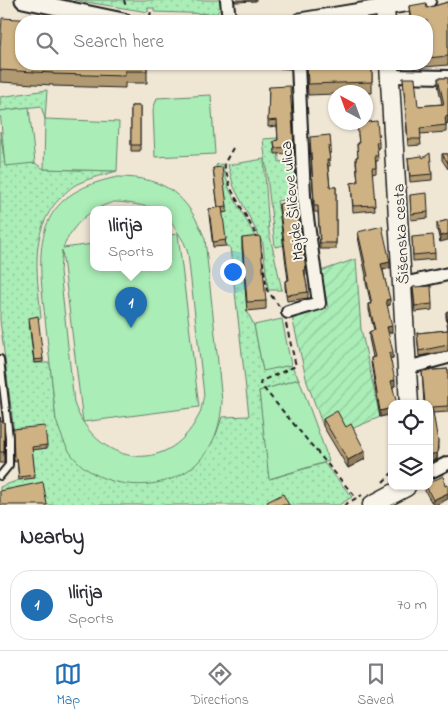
<!DOCTYPE html>
<html lang="en">
<head>
<meta charset="utf-8">
<style>
	body { margin:0; font-family:"Indie Flower",sans-serif; background:#f7f7f7; color:#2b2b33 }
	.controls { position:absolute; right:15px; bottom:15px; display:grid; overflow:hidden; border-radius:10px; box-shadow:0 1px 4px #0004 }
	.controls button { width:45px; height:45px; display:grid; place-items:center; padding:0; border:0; border-bottom:1px solid #e1e1e2; background:#fff; color:#2b2b33; font:25px sans-serif }
	.compass { position:absolute; left:328px; top:85px; width:45px; height:45px; border-radius:50%; background:#fff; box-shadow:0 1px 4px #0004; rotate:319deg }
	.you { position:absolute; left:232px; top:271px; width:18px; height:18px; margin:-12px; border:4px solid #fff; border-radius:50%; background:#1a73e8; box-shadow:0 0 0 8px #1a73e833 }
	.badge { display:grid; place-items:center; width:32px; height:32px; border-radius:50%; background:#1f6fb2; color:#fff; font-size:16px; font-weight:700 }
	.pin { position:absolute; translate:-50% -41px; filter:drop-shadow(0 1px 2px #0008) }
	.pin::after { content:''; position:absolute; top:26px; width:18px; height:15px; background:inherit; clip-path:polygon(0 0,100% 0,50% 100%) }
	.popup { position:absolute; left:90px; top:206px; width:82px; height:65px; box-sizing:border-box; display:grid; place-content:center; border-radius:10px; background:#fff; filter:drop-shadow(0 1px 4px #0005); font-size:16px; white-space:nowrap; color:#7c7c81 }
	.popup b { font-size:19px; color:#2b2b33 }
	.popup::after { content:''; position:absolute; left:50%; top:100%; margin-left:-10px; border:10px solid transparent; border-top-color:#fff }
	.list { margin:0; padding:0; list-style:none }
	h2 { display:flex; justify-content:space-between; align-items:center; height:65px; margin:0; padding:0 20px; font-size:21px }
	h2 small { font-size:16px; font-weight:400; color:#7c7c81 }
	.list li { display:grid; grid-template-columns:32px 1fr auto; gap:15px; align-items:center; box-sizing:border-box; height:70px; margin:0 10px 10px; padding:0 10px; border:1px solid #e1e1e2; border-radius:20px }
	.list b { display:block; font-size:19px; white-space:nowrap }
	.list p { margin:0; font-size:16px; white-space:nowrap; color:#7c7c81 }
	.list em { font-size:16px; font-style:normal; color:#7c7c81 }
	.icon { flex:none; width:28px; height:28px; fill:none; stroke:currentColor; stroke-width:2; stroke-linecap:round; stroke-linejoin:round }
	.map { position:relative; flex:none; width:448px; height:505px; overflow:hidden }
	.search { position:absolute; background:#fff; box-shadow:0 1px 4px #0004; left:15px; right:15px; top:15px; height:55px; display:flex; align-items:center; gap:12px; box-sizing:border-box; padding:0 18px; border-radius:20px; color:#7c7c81; font-size:19px }
	.sheet { height:145px; background:#fff }
	nav { display:flex; justify-content:space-around; align-items:center; box-sizing:border-box; height:70px; border-top:1px solid #e1e1e2; background:#fff; font-size:14px; color:#7c7c81 }
	nav a { display:grid; justify-items:center; gap:2px }
	nav .on { color:#1f6fb2 }
	.map>svg:first-child { display:block }
	.grass { fill:url(#grass-dots); stroke:#63846a }
	.park { fill:#aaedb7; stroke:#63846a; fill-rule:evenodd }
	.garden { fill:url(#garden-furrows); stroke:#63846a }
	.lines { fill:none; stroke-linecap:round; stroke-linejoin:round }
	.service-casing { stroke:#1c1c1c; stroke-width:10 }
	.minor-casing { stroke:#1c1c1c; stroke-width:16 }
	.tertiary-casing { stroke:#1c1c1c; stroke-width:19 }
	.secondary-casing { stroke:#1c1c1c; stroke-width:21 }
	.path { stroke:#1c1c1c; stroke-width:2; stroke-dasharray:5 4; stroke-linecap:butt }
	.service { stroke:#f7f3e8; stroke-width:6 }
	.minor { stroke:#f7f3e8; stroke-width:12 }
	.tertiary { stroke:#f7f3e8; stroke-width:15 }
	.secondary { stroke:#f7f3e8; stroke-width:18 }
	.wall { fill:#b19971; stroke:#1c1c1c }
	.shaded-wall { fill:#907d5c; stroke:#1c1c1c }
	.building { fill:#ceb283; stroke:#1c1c1c }
	.labels { text-anchor:middle; stroke-width:4; stroke-linejoin:round; paint-order:stroke }
	.street-label { font-size:16px; fill:#1c1c1c; stroke:#f7f3e8 }
</style>
</head>
<body>
<div class="map">
<svg width="448" height="505" viewBox="0 0 448 505">
	<defs>
		<pattern id="grass-dots" width="8" height="8" patternUnits="userSpaceOnUse" patternTransform="scale(1.25)"><rect width="8" height="8" fill="#aaedb7"/><path d="M2 2h.1M6 6h.1" fill="none" stroke="#92cb9d" stroke-width="1.8" stroke-linecap="round"/></pattern>
		<pattern id="garden-furrows" width="10" height="10" patternUnits="userSpaceOnUse" patternTransform="scale(1.25)"><rect width="10" height="10" fill="#aaedb7"/><path d="M-1 1l2-2M0 10L10 0M9 11l2-2" fill="none" stroke="#92cb9d"/></pattern>
	</defs>
	<rect width="100%" height="100%" fill="#efe6d4"/>
	<filter id="ink" filterUnits="userSpaceOnUse"><feTurbulence type="fractalNoise" baseFrequency=".02" numOctaves="2"/><feDisplacementMap in="SourceGraphic" scale="10" xChannelSelector="R" yChannelSelector="G"/><feConvolveMatrix kernelMatrix="1 2 1 2 8 2 1 2 1" color-interpolation-filters="sRGB"/></filter>
	<g filter="url(#ink)">
		<!-- grass -->
		<path class="grass" d="M74 0H222V7L216 14 154 12V8H148V12Z
			M47 90 45 119 41 106 0 111V97Z
			M0 131 5 164 35 163 44 169 117 171C104 175 89 178 77 184 68 189 60 198 54 205 29 238 38 279 41 318L38 319 34 363H50L56 421 95 475 216 435 222 417 249 416 230 247 226 246 222 213 226 212 216 165 222 164 230 191 260 245 242 247 247 311 254 325 263 370 291 365 299 379 259 391 270 479 324 463 352 497 339 505H45L0 502V487L19 480 32 450 47 448 14 432 0 320Z
			M278 138 279 162 297 160 300 197 277 201 279 210 304 241 275 247 263 139Z
			M264 159 269 232 282 290H268L263 244 234 187 228 165Z"/>
		<!-- park -->
		<path class="park" d="M211 95 215 154 155 157 153 110 157 98Z
			M29 107 35 163 5 166 0 111Z
			M45 119 119 122 117 171 44 169Z
			M118 177C165 177 188 195 205 239L222 401C221 423 215 444 199 461 169 493 108 492 77 461 66 450 61 435 56 420 52 386 49 352 45 318 37 247 31 194 118 177ZM114 202C133 202 150 209 168 209 168 226 185 236 188 254L204 395C202 402 202 411 198 417 167 478 95 464 74 403L60 271 62 250 83 422 199 407 178 234 169 235 168 267H94L93 244 63 248C73 224 89 209 114 202Z
			M282 319 291 365 263 371 254 325Z
			M299 379 329 461 269 479 259 391Z"/>
		<!-- garden -->
		<path class="garden" d="M356 259 361 329 380 417 344 432 337 419 323 426 307 382 292 317 328 308 321 271Z"/>
		<g class="lines">
			<defs>
				<path id="service" d="M0 359 9 437V465L0 476"/>
				<path id="minor" d="M227 0 229 21
					M390 76 448 77
					M403 284 448 274
					M288 312 319 303 304 196 298 64
					M407 368 448 357
					M430 472 448 463"/>
				<path id="tertiary" d="M23 0 123 21
					M300 21 428 0"/>
				<path id="secondary" d="M384 0 386 21
					M389 64 409 404
					M372 505 406 487"/>
			</defs>
			<!-- service casing -->
			<use href="#service" class="service-casing"/>
			<!-- minor casing -->
			<use href="#minor" class="minor-casing"/>
			<!-- tertiary casing -->
			<use href="#tertiary" class="tertiary-casing"/>
			<!-- secondary casing -->
			<use href="#secondary" class="secondary-casing"/>
			<!-- path -->
			<path class="path" d="M124 0 126 7
				M150 17 151 10
				M233 148 224 164 231 189 258 238
				M260 243 267 290 279 306
				M286 324 296 366 261 381 260 384 356 498
				M383 482 392 473
				M344 505 362 495"/>
			<!-- service -->
			<use href="#service" class="service"/>
			<!-- minor -->
			<use href="#minor" class="minor"/>
			<!-- tertiary -->
			<use href="#tertiary" class="tertiary"/>
			<!-- secondary -->
			<use href="#secondary" class="secondary"/>
		</g>
		<!-- wall -->
		<path class="wall" d="M235 0H256V1L235 2Z
			M448 2V65L413 68V64H427V21H410L409 6 427 8Z
			M0 49 147 64V83H125V88L53 86V85L0 82Z
			M261 64H291L290 69 261 67Z
			M306 64H372V93L336 92V94L308 95Z
			M403 78 418 106 442 104 438 85V78H448V123L446 124V132L420 134 421 145 408 146Z
			M269 87 294 147V153L275 154 274 141 278 140 277 126 268 127Z
			M131 106H140V151H131Z
			M357 123 379 142V148H377L378 161H376V173L372 174 375 210 353 212 351 183 358 182 356 163V157H358L357 144H359Z
			M310 143 331 147V153H329L330 166H328L330 187H336V249H320L318 212H314V206Z
			M442 154H448V169L442 160Z
			M408 158H423L432 174V180L410 182Z
			M213 168 227 206V212L222 213 226 246 213 247 209 215V209L218 208Z
			M410 195 428 212V218L411 220Z
			M279 204 306 270V275L305 276 308 292V298L287 301 285 287V281L288 280 279 210Z
			M448 220 440 242 437 229V223Z
			M358 232 390 268 383 270 390 305 387 306 392 332 388 333 393 358H390L395 386H393L392 414 380 417 371 363V358L373 357 369 338V332L374 330 369 310V304H371L366 283V276L358 237Z
			M412 237 435 253V259L413 261Z
			M242 238 266 301V309L247 311 242 247Z
			M413 287 432 304V310L415 312Z
			M448 311V351L419 356 417 333 448 330 446 317V312Z
			M29 321 43 359V362L34 363Z
			M448 369V412L433 413 438 448 437 459 429 462V404H424L422 371Z
			M0 417 1 422H4V463H0Z
			M323 419 346 427 365 459 348 468 323 426Z
			M13 429 47 445V448L32 450 35 478 19 480 17 461 14 462Z
			M425 486H445L436 505H433L425 491Z"/>
		<!-- shaded-wall -->
		<path class="shaded-wall" d="M448 116V123L445 124V117Z
			M448 234V240L440 242V236Z
			M390 262V268L381 270V264Z
			M390 299V305L386 306V300Z
			M392 326V332L387 333V327Z
			M393 352V358L389 359V353Z
			M395 380V386L391 387V381Z
			M392 408V414L380 417V411Z
			M438 441 437 459 429 462V455Z
			M365 451V459L348 468V460Z
			M448 493V499L436 505H433V500Z"/>
		<!-- building -->
		<path class="building" d="M448 2V56L427 58V21H411L409 6 426 3 427 8Z
			M2 18 52 21H21V64H147V71H125V76L53 74V73L0 70V49Z
			M307 64H372V82L308 84Z
			M403 78H415L418 106 444 104 438 78H448V116L445 117 446 125 420 128 421 139H408Z
			M290 86 294 147 275 148 274 141 278 140 277 120 268 121 269 87Z
			M131 106H140V145H131Z
			M377 121 379 142H376L378 155H375L376 168H372L375 205 353 206 351 183 358 182 356 157H358L357 144H359L357 123Z
			M330 135 331 147H328L330 160H327L330 187H336V243H320L318 206H314V200L310 137Z
			M430 153 432 174 410 176 408 158 422 156 423 158Z
			M442 154H448V163Z
			M222 167 227 206 218 207 213 168Z
			M427 193 428 212 411 214 410 195Z
			M296 201 306 270H304L308 292 287 295 285 281 289 280 279 204Z
			M222 207 226 240 213 242 209 209Z
			M448 220V234L440 236 437 223Z
			M382 226 390 262 381 264 390 299 386 300 392 326 387 327 393 352 389 353 395 380 391 381 397 404H392V408L380 411 371 358 375 357 369 332 375 330 369 304H372L366 277 368 276 358 232Z
			M433 235 435 253 413 255 412 237Z
			M260 236 266 301 247 302 242 238Z
			M431 286 432 304 415 306 413 287Z
			M448 311V325L446 312Z
			M38 316 43 359 34 360 29 318Z
			M448 330V345L419 351 417 333Z
			M448 369V406L432 407 438 441 437 453 429 455V404H425L422 371Z
			M337 411 346 427 351 424 365 451 348 460 323 419Z
			M0 417 1 422H4V452H0Z
			M45 426 47 445 32 447 35 475 19 477 17 458 14 459 13 429Z
			M443 476 445 486 448 485V493L433 500 426 486H429V483Z
			M43 482 47 505H0V491Z
			M283 494 289 505H269L267 502Z"/>
	</g>
	<g class="labels">
		<!-- street labels -->
		<g class="street-label">
			<text transform="translate(291 201) rotate(-96)" y="6">Majde Šilčeve ulica</text>
			<text transform="translate(400 234) rotate(-93)" y="6">Šišenska cesta</text>
		</g>
	</g>
</svg>
<div class="controls">
<button><svg class="icon" aria-label="locate" viewBox="0 0 24 24"><circle cx="12" cy="12" r="6"/><path d="M12 2v4M12 18v4M2 12h4M18 12h4"/></svg></button>
<button><svg class="icon" aria-label="layers" viewBox="0 0 24 24"><path d="M12 4l9 5-9 5-9-5zM3 14l9 5 9-5"/></svg></button>
</div>
<svg class="compass" viewBox="-18 -18 36 36"><path d="M0-13l5 13h-10z" fill="#e53935"/><path d="M0 13l5-13h-10z" fill="#7c7c81"/></svg>
<div class="you"></div>
<div class="pin badge" style="left:131px;top:328px">1</div>
<div class="popup"><b>Ilirija</b>Sports</div>
<div class="search"><svg class="icon" aria-label="search" viewBox="0 0 24 24"><circle cx="10" cy="10" r="6"/><path d="M15 15l6 6"/></svg>Search here</div>
</div>
<section class="sheet">
<h2>Nearby<small></small></h2>
<ul class="list">
<li><span class="badge">1</span><div><b>Ilirija</b><p>Sports</p></div><em>70 m</em></li>
</ul>
</section>
<nav>
<a class="on"><svg class="icon" aria-label="map" viewBox="0 0 24 24"><path d="M3 6l6-2 6 2 6-2v14l-6 2-6-2-6 2zM9 4v14M15 6v14"/></svg>Map</a>
<a><svg class="icon" aria-label="directions" viewBox="0 0 24 24"><path d="M12 3l9 9-9 9-9-9zM9 14v-3h6M13 9l2 2-2 2"/></svg>Directions</a>
<a><svg class="icon" aria-label="saved" viewBox="0 0 24 24"><path d="M7 4h10v16l-5-4-5 4z"/></svg>Saved</a>
</nav>
</body>
</html>
